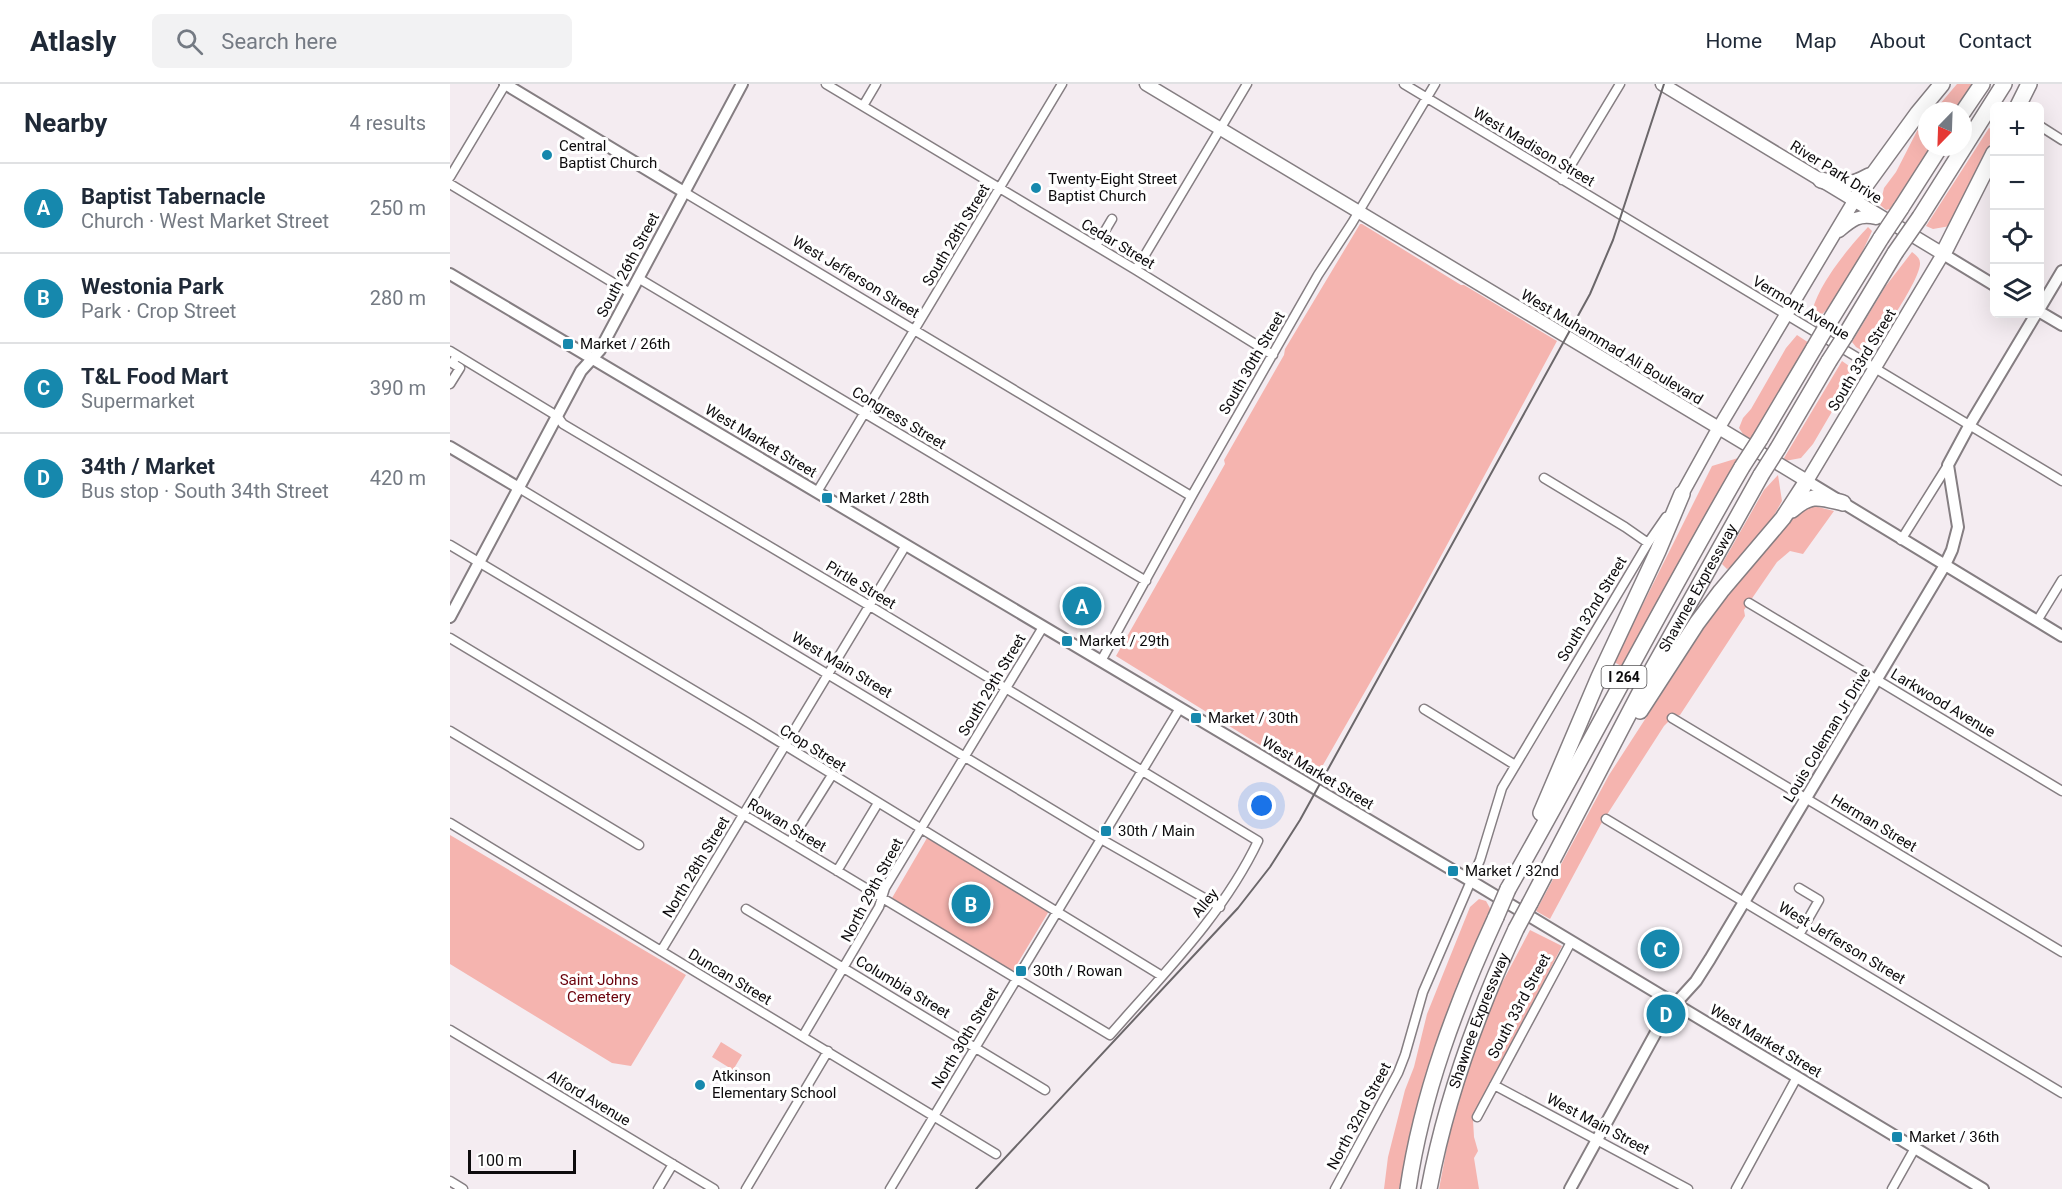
<!DOCTYPE html>
<html lang="en">
<head>
<meta charset="utf-8">
<style>
	body { margin:0; font-family:Roboto,sans-serif; background:#f2f2f3; color:#1f2937 }
	.controls { position:absolute; right:18px; top:18px; display:grid; overflow:hidden; border-radius:9px; box-shadow:0 6px 24px #0002 }
	.controls button { width:54px; height:54px; display:grid; place-items:center; padding:0; border:0; border-bottom:2px solid #e0e1e3; background:#fff; color:#1f2937; font:30px sans-serif }
	.compass { position:absolute; left:1468px; top:18px; width:54px; height:54px; border-radius:50%; background:#fff; box-shadow:0 6px 24px #0002; rotate:203deg }
	.scale { position:absolute; left:18px; bottom:15px; width:108px; box-sizing:border-box; padding-left:6px; border:3px solid #0d0b0d; border-top:0; font-size:16px; line-height:21px; white-space:nowrap; color:#0d0b0d; -webkit-text-stroke:4px #fff; paint-order:stroke }
	.you { position:absolute; left:812px; top:722px; width:21px; height:21px; margin:-15px; border:4px solid #fff; border-radius:50%; background:#1a73e8; box-shadow:0 0 0 9px #1a73e833 }
	.badge { display:grid; place-items:center; width:39px; height:39px; border-radius:50%; background:#1688ad; color:#fff; font-size:20px; font-weight:700 }
	.pin { position:absolute; translate:-50% -50%; border:3px solid #fff; box-shadow:0 2px 6px #0006 }
	.list { margin:0; padding:0; list-style:none }
	h2 { display:flex; justify-content:space-between; align-items:center; height:78px; margin:0; padding:0 24px; font-size:26px }
	h2 small { font-size:20px; font-weight:400; color:#747a83 }
	.list li { display:grid; grid-template-columns:39px 1fr auto; gap:18px; align-items:center; box-sizing:border-box; height:90px; padding:0 24px; border-top:2px solid #e0e1e3 }
	.list b { display:block; font-size:22px; white-space:nowrap }
	.list p { margin:0; font-size:20px; white-space:nowrap; color:#747a83 }
	.list em { font-size:20px; font-style:normal; color:#747a83 }
	.icon { flex:none; width:33px; height:33px; fill:none; stroke:currentColor; stroke-width:2; stroke-linecap:round; stroke-linejoin:round }
	.map { position:relative; flex:none; width:1612px; height:1105px; overflow:hidden }
	header { display:flex; align-items:center; gap:36px; box-sizing:border-box; height:84px; padding:0 30px; background:#fff; border-bottom:2px solid #e0e1e3 }
	header strong { font-size:28px }
	nav { display:flex; gap:33px; margin-inline-start:auto; font-size:21px }
	.search { width:420px; height:54px; background:#f2f2f3; display:flex; align-items:center; gap:15px; box-sizing:border-box; padding:0 21px; border-radius:9px; color:#747a83; font-size:22px }
	main { display:flex }
	aside { flex:1; background:#fff }
	.map>svg:first-child { display:block }
	.green { fill:#f5b4af }
	.lines { fill:none; stroke-linecap:round; stroke-linejoin:round }
	.minor-casing { stroke:#857e82; stroke-width:11 }
	.tertiary-casing { stroke:#857e82; stroke-width:14 }
	.secondary-casing { stroke:#857e82; stroke-width:15 }
	.motorway-casing { stroke:#857e82; stroke-width:18 }
	.minor { stroke:#fff; stroke-width:8 }
	.tertiary { stroke:#fff; stroke-width:10 }
	.secondary { stroke:#fff; stroke-width:12 }
	.motorway { stroke:#fff; stroke-width:15 }
	.rail { stroke:#6b676a; stroke-width:2 }
	.motorway-bridge-casing { stroke:#857e82; stroke-width:18; stroke-linecap:butt }
	.motorway-bridge { stroke:#fff; stroke-width:15 }
	.poi-dot { fill:#1688ad; stroke:#fff; stroke-width:2 }
	.labels { text-anchor:middle; stroke-width:6; stroke-linejoin:round; paint-order:stroke }
	.shield { fill:#fff; stroke:#565456; stroke-width:1.5 }
	.shield-label { font-size:14px; font-weight:bold; fill:#0d0b0d }
	.poi-label { font-size:15px; fill:#0d0b0d; stroke:#fff; text-anchor:start }
	.street-label { font-size:15px; fill:#0d0b0d; stroke:#fff }
	.park-label { font-size:15px; fill:#6a000b; stroke:#fff }
</style>
</head>
<body>
<header>
<strong>Atlasly</strong>
<div class="search"><svg class="icon" aria-label="search" viewBox="0 0 24 24"><circle cx="10" cy="10" r="6"/><path d="M15 15l6 6"/></svg>Search here</div>
<nav><a>Home</a><a>Map</a><a>About</a><a>Contact</a></nav>
</header>
<main>
<aside>
<h2>Nearby<small>4 results</small></h2>
<ul class="list">
<li><span class="badge">A</span><div><b>Baptist Tabernacle</b><p>Church · West Market Street</p></div><em>250 m</em></li>
<li><span class="badge">B</span><div><b>Westonia Park</b><p>Park · Crop Street</p></div><em>280 m</em></li>
<li><span class="badge">C</span><div><b>T&amp;L Food Mart</b><p>Supermarket</p></div><em>390 m</em></li>
<li><span class="badge">D</span><div><b>34th / Market</b><p>Bus stop · South 34th Street</p></div><em>420 m</em></li>
</ul>
</aside>
<div class="map">
<svg width="1612" height="1105" viewBox="0 0 1612 1105">
	<rect width="100%" height="100%" fill="#f4ecf1"/>
	<!-- green -->
	<path class="green" d="M1507 0H1522L1504 27H1484Z
		M1477 36V63H1481L1440 125 1436 126 1430 121 1434 104 1446 88 1467 47Z
		M1539 44 1544 47 1540 60 1500 142 1483 145 1476 142Z
		M910 140H912L1011 201H1014L1107 257 964 522 865 695 666 572 775 380 774 376 834 271 835 265Z
		M1418 143 1422 147C1411 171 1389 220 1367 234L1362 230C1366 203 1399 163 1418 143Z
		M1462 168C1466 171 1470 174 1470 179 1471 193 1435 248 1424 258 1420 261 1415 263 1411 266L1406 263 1402 258 1435 203Z
		M1347 251 1359 259 1302 356 1293 350 1289 344 1293 334 1301 325 1336 264Z
		M1392 277 1402 284 1397 302 1363 360 1351 374 1335 377 1334 374Z
		M1288 374 1173 583 1164 578 1262 382Z
		M1328 391 1332 417 1322 435 1284 482 1277 485 1272 480 1314 406Z
		M1360 421 1384 427 1353 470 1340 467 1327 478 1294 526 1295 532 1230 631 1222 634 1214 642 1151 740 1100 835 1086 827 1159 691 1267 524 1348 427Z
		M0 751 236 891 181 982 162 979 0 880Z
		M477 754 599 827 563 887 442 814Z
		M1029 815 1036 817 1041 826 1014 886 971 1009 949 1105H934L938 1073 955 1006 964 983 977 930 1020 823Z
		M1080 846 1112 862 1023 1036 1024 1053 1028 1067 1024 1074 1029 1105H989L1006 1015 1043 916Z
		M271 958 292 971 283 986 262 973Z"/>
	<g class="lines">
		<defs>
			<path id="minor" d="M376 0 686 186 823 271
				M954 0 1612 397
				M413 22 426 0
				M1590 42 1612 56
				M0 93 55 1
				M1112 96 1170 0
				M0 100 180 209
				M234 108 741 412
				M646 162 662 135
				M686 186 797 0
				M188 194 696 497
				M0 267 107 332 113 340 420 522 808 757C773 831 713 890 660 951L0 554
				M0 300 10 284 2 279 7 272
				M1094 394 1175 443 1198 459
				M69 404 651 755 770 823
				M367 408 612 0
				M1451 456 1498 381
				M0 461 297 638 712 892
				M1299 519 1612 707
				M1587 537 1612 496
				M651 577 744 408 868 191 902 139 985 0
				M974 625 1065 681
				M1222 634 1612 868
				M0 647 189 761
				M1156 735 1612 1009
				M0 739 546 1070
				M340 758 382 691
				M387 787 428 719
				M1349 804 1369 816 1349 851
				M296 825 595 1006
				M211 867 456 461
				M0 946 264 1105
				M353 952 429 823 435 804 593 543
				M1044 1001 1238 1105
				M1027 1033 1121 858
				M0 1097 13 1105
				M208 1105 223 1080
				M296 1105 378 967
				M440 1105 730 624
				M885 1105 948 989 955 971 973 908 1030 776 1052 704 1198 459 1216 433
				M1286 1105 1347 993
				M1442 1105 1465 1064"/>
			<path id="tertiary" d="M55 0 234 108
				M1493 170 1544 201
				M0 190 1021 797 1533 1105
				M1590 224 1612 187
				M1590 228 1612 241
				M0 363 69 404
				M1357 397 1612 552
				M0 533 131 287 150 266 292 0
				M1120 1105 1216 930 1246 897 1260 875 1495 481 1502 466 1508 443 1498 381 1519 342 1586 230"/>
			<path id="secondary" d="M696 0 1357 397 1493 170 1212 0
				M1389 147C1402 136 1409 130 1426 134
				M1232 410 1268 345 1404 117"/>
			<g id="motorway">
				<path d="M1568 22 1579 0"/>
				<path d="M1513 28 1532 0"/>
				<path d="M1371 96C1393 102 1399 103 1419 92"/>
				<path d="M1404 117 1468 29 1492 0"/>
				<path d="M1451 124 1490 63"/>
				<path d="M1470 133 1554 0"/>
				<path d="M1493 170 1544 69"/>
				<path d="M1378 240 1431 154"/>
				<path d="M1395 252 1445 169"/>
				<path d="M1310 355 1364 264"/>
				<path d="M1328 364 1379 277"/>
				<path d="M1342 426C1361 409 1369 413 1393 419"/>
				<path d="M1190 627 1247 539 1271 507 1333 434 1357 397"/>
				<path d="M1091 729 1149 593 1208 467 1232 410"/>
				<path d="M1058 805C1138 665 1211 522 1292 383"/>
				<path id="s1" d="M1080 819 1197 595 1311 391"/>
				<path d="M958 1105C972 1010 1006 920 1046 833"/>
				<path id="s2" d="M979 1105C996 1014 1027 929 1066 845"/>
			</g>
		</defs>
		<!-- minor casing -->
		<use href="#minor" class="minor-casing"/>
		<!-- tertiary casing -->
		<use href="#tertiary" class="tertiary-casing"/>
		<!-- secondary casing -->
		<use href="#secondary" class="secondary-casing"/>
		<!-- motorway casing -->
		<use href="#motorway" class="motorway-casing"/>
		<!-- minor -->
		<use href="#minor" class="minor"/>
		<!-- tertiary -->
		<use href="#tertiary" class="tertiary"/>
		<!-- secondary -->
		<use href="#secondary" class="secondary"/>
		<!-- motorway -->
		<use href="#motorway" class="motorway"/>
		<!-- rail -->
		<path class="rail" d="M526 1105 788 824 820 783 850 736 1140 210 1163 156 1214 0"/>
		<defs>
			<path id="motorway-bridge" d="M1431 154 1451 124
				M1445 169 1470 133
				M1364 264 1378 240
				M1379 277 1395 252
				M1292 383 1310 355
				M1311 391 1328 364
				M1046 833 1058 805
				M1066 845 1080 819"/>
		</defs>
		<!-- motorway-bridge casing -->
		<use href="#motorway-bridge" class="motorway-bridge-casing"/>
		<!-- motorway-bridge -->
		<use href="#motorway-bridge" class="motorway-bridge"/>
	</g>
	<!-- markers -->
	<g class="poi-dot">
		<circle cx="97" cy="71" r="6"/>
		<circle cx="586" cy="104" r="6"/>
		<rect x="112" y="254" width="12" height="12" rx="3"/>
		<rect x="371" y="408" width="12" height="12" rx="3"/>
		<rect x="611" y="551" width="12" height="12" rx="3"/>
		<rect x="740" y="628" width="12" height="12" rx="3"/>
		<rect x="650" y="741" width="12" height="12" rx="3"/>
		<rect x="997" y="781" width="12" height="12" rx="3"/>
		<rect x="565" y="881" width="12" height="12" rx="3"/>
		<circle cx="250" cy="1001" r="6"/>
		<rect x="1441" y="1047" width="12" height="12" rx="3"/>
	</g>
	<g class="labels">
		<!-- shield labels -->
		<rect class="shield" x="1151.5" y="582" width="45" height="22" rx="4.5"/>
		<g class="shield-label">
			<text x="1174" y="598">I 264</text>
		</g>
		<!-- poi labels -->
		<g class="poi-label">
			<text x="109" y="67">Central<tspan x="109" dy="17">Baptist Church</tspan></text>
			<text x="598" y="100">Twenty-Eight Street<tspan x="598" dy="17">Baptist Church</tspan></text>
			<text x="130" y="265">Market / 26th</text>
			<text x="389" y="419">Market / 28th</text>
			<text x="629" y="562">Market / 29th</text>
			<text x="758" y="639">Market / 30th</text>
			<text x="668" y="752">30th / Main</text>
			<text x="1015" y="792">Market / 32nd</text>
			<text x="583" y="892">30th / Rowan</text>
			<text x="262" y="997">Atkinson<tspan x="262" dy="17">Elementary School</tspan></text>
			<text x="1459" y="1058">Market / 36th</text>
		</g>
		<!-- street labels -->
		<g class="street-label">
			<text transform="translate(1084 63) rotate(31)" y="5">West Madison Street</text>
			<text transform="translate(1386 88) rotate(32)" y="5">River Park Drive</text>
			<text transform="translate(506 151) rotate(-59)" y="5">South 28th Street</text>
			<text transform="translate(668 160) rotate(31)" y="5">Cedar Street</text>
			<text transform="translate(178 181) rotate(-62)" y="5">South 26th Street</text>
			<text transform="translate(406 193) rotate(31)" y="5">West Jefferson Street</text>
			<text transform="translate(1351 224) rotate(31)" y="5">Vermont Avenue</text>
			<text transform="translate(1162 263) rotate(31)" y="5">West Muhammad Ali Boulevard</text>
			<text transform="translate(1412 276) rotate(-59)" y="5">South 33rd Street</text>
			<text transform="translate(802 279) rotate(-60)" y="5">South 30th Street</text>
			<text transform="translate(449 334) rotate(31)" y="5">Congress Street</text>
			<text transform="translate(311 357) rotate(31)" y="5">West Market Street</text>
			<text transform="translate(411 501) rotate(31)" y="5">Pirtle Street</text>
			<text dy="5" stroke="none"><textPath href="#s1" startOffset="357">Shawnee Expressway</textPath></text>
			<text transform="translate(1142 525) rotate(-59)" y="5">South 32nd Street</text>
			<text transform="translate(392 581) rotate(31)" y="5">West Main Street</text>
			<text transform="translate(542 601) rotate(-59)" y="5">South 29th Street</text>
			<text transform="translate(1493 619) rotate(31)" y="5">Larkwood Avenue</text>
			<text transform="translate(1377 651) rotate(-59)" y="5">Louis Coleman Jr Drive</text>
			<text transform="translate(363 664) rotate(32)" y="5">Crop Street</text>
			<text transform="translate(868 689) rotate(31)" y="5">West Market Street</text>
			<text transform="translate(1424 739) rotate(31)" y="5">Herman Street</text>
			<text transform="translate(337 741) rotate(31)" y="5">Rowan Street</text>
			<text transform="translate(246 783) rotate(-59)" y="5">North 28th Street</text>
			<text transform="translate(422 806) rotate(-62)" y="5">North 29th Street</text>
			<text transform="translate(755 819) rotate(-51)" y="5">Alley</text>
			<text transform="translate(1392 859) rotate(31)" y="5">West Jefferson Street</text>
			<text transform="translate(280 893) rotate(31)" y="5">Duncan Street</text>
			<text transform="translate(453 903) rotate(31)" y="5">Columbia Street</text>
			<text transform="translate(1069 922) rotate(-62)" y="5">South 33rd Street</text>
			<text dy="5" stroke="none"><textPath href="#s2" startOffset="176">Shawnee Expressway</textPath></text>
			<text transform="translate(515 954) rotate(-59)" y="5">North 30th Street</text>
			<text transform="translate(1316 957) rotate(31)" y="5">West Market Street</text>
			<text transform="translate(139 1014) rotate(31)" y="5">Alford Avenue</text>
			<text transform="translate(909 1032) rotate(-62)" y="5">North 32nd Street</text>
			<text transform="translate(1148 1040) rotate(28)" y="5">West Main Street</text>
		</g>
		<!-- park labels -->
		<g class="park-label">
			<text x="149" y="901">Saint Johns<tspan x="149" dy="17">Cemetery</tspan></text>
		</g>
	</g>
</svg>
<div class="controls">
<button>+</button>
<button>−</button>
<button><svg class="icon" aria-label="locate" viewBox="0 0 24 24"><circle cx="12" cy="12" r="6"/><path d="M12 2v4M12 18v4M2 12h4M18 12h4"/></svg></button>
<button><svg class="icon" aria-label="layers" viewBox="0 0 24 24"><path d="M12 4l9 5-9 5-9-5zM3 14l9 5 9-5"/></svg></button>
</div>
<svg class="compass" viewBox="-18 -18 36 36"><path d="M0-13l5 13h-10z" fill="#e53935"/><path d="M0 13l5-13h-10z" fill="#747a83"/></svg>
<div class="scale">100 m</div>
<div class="you"></div>
<div class="pin badge" style="left:632px;top:522px">A</div>
<div class="pin badge" style="left:521px;top:820px">B</div>
<div class="pin badge" style="left:1210px;top:865px">C</div>
<div class="pin badge" style="left:1216px;top:930px">D</div>
</div>
</main>
</body>
</html>
